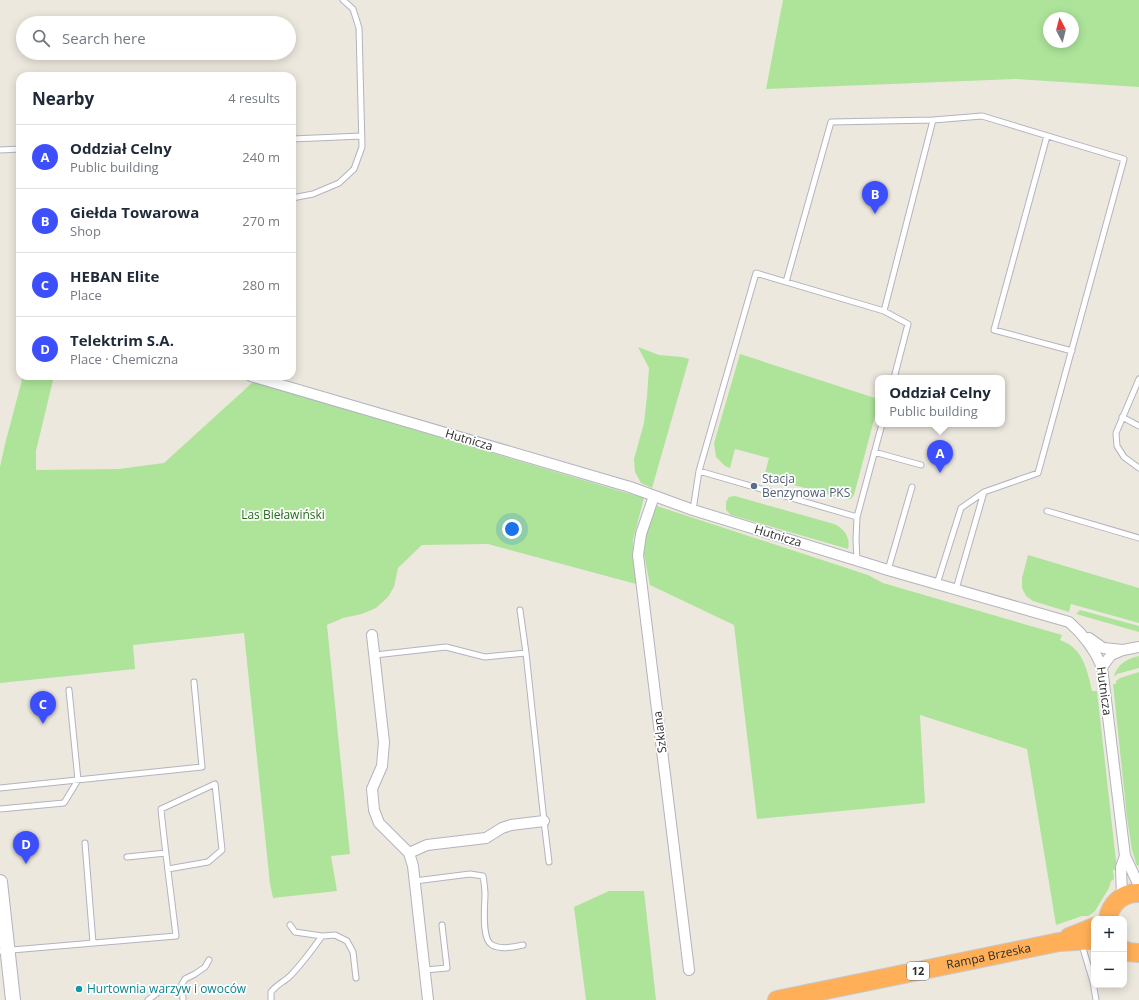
<!DOCTYPE html>
<html lang="en">
<head>
<meta charset="utf-8">
<style>
	body { margin:0; font-family:"Open Sans",sans-serif; background:#f2f2f3; color:#1f2937 }
	.controls { position:absolute; right:12px; bottom:12px; display:grid; overflow:hidden; border-radius:8px; box-shadow:0 2px 10px #0003 }
	.controls button { width:36px; height:36px; display:grid; place-items:center; padding:0; border:0; border-bottom:1px solid #e0e1e3; background:#fff; color:#1f2937; font:20px sans-serif }
	.compass { position:absolute; left:1043px; top:12px; width:36px; height:36px; border-radius:50%; background:#fff; box-shadow:0 2px 10px #0003; rotate:353deg }
	.you { position:absolute; left:512px; top:529px; width:14px; height:14px; margin:-10px; border:3px solid #fff; border-radius:50%; background:#1a73e8; box-shadow:0 0 0 6px #1a73e833 }
	.badge { display:grid; place-items:center; width:26px; height:26px; border-radius:50%; background:#3d4ffc; color:#fff; font-size:13px; font-weight:700 }
	.pin { position:absolute; translate:-50% -33px; filter:drop-shadow(0 1px 2px #0008) }
	.pin::after { content:''; position:absolute; top:21px; width:14px; height:12px; background:inherit; clip-path:polygon(0 0,100% 0,50% 100%) }
	.popup { position:absolute; left:875px; top:375px; width:130px; height:52px; box-sizing:border-box; display:grid; place-content:center; border-radius:8px; background:#fff; filter:drop-shadow(0 1px 3px #0005); font-size:13px; white-space:nowrap; color:#747a83 }
	.popup b { font-size:15px; color:#1f2937 }
	.popup::after { content:''; position:absolute; left:50%; top:100%; margin-left:-8px; border:8px solid transparent; border-top-color:#fff }
	.list { margin:0; padding:0; list-style:none }
	h2 { display:flex; justify-content:space-between; align-items:center; height:52px; margin:0; padding:0 16px; font-size:17px }
	h2 small { font-size:13px; font-weight:400; color:#747a83 }
	.list li { display:grid; grid-template-columns:26px 1fr auto; gap:12px; align-items:center; box-sizing:border-box; height:64px; padding:0 16px; border-top:1px solid #e0e1e3 }
	.list b { display:block; font-size:15px; white-space:nowrap }
	.list p { margin:0; font-size:13px; white-space:nowrap; color:#747a83 }
	.list em { font-size:13px; font-style:normal; color:#747a83 }
	.icon { flex:none; width:22px; height:22px; fill:none; stroke:currentColor; stroke-width:2; stroke-linecap:round; stroke-linejoin:round }
	.map { position:relative; flex:none; width:1139px; height:1000px; overflow:hidden }
	.search { position:absolute; background:#fff; box-shadow:0 2px 10px #0003; left:16px; top:16px; width:280px; height:44px; display:flex; align-items:center; gap:10px; box-sizing:border-box; padding:0 14px; border-radius:22px; color:#747a83; font-size:15px }
	.panel { position:absolute; background:#fff; box-shadow:0 2px 10px #0003; left:16px; top:72px; width:280px; height:308px; border-radius:12px }
	.map>svg:first-child { display:block }
	.green { fill:#ade49a; fill-rule:evenodd }
	.lines { fill:none; stroke-linecap:round; stroke-linejoin:round }
	.lane-casing { stroke:#b2b3bf; stroke-width:7 }
	.street-casing { stroke:#b2b3bf; stroke-width:12 }
	.secondary-casing { stroke:#b2b3bf; stroke-width:16 }
	.highway-casing { stroke:#c8c8c8; stroke-width:20 }
	.lane { stroke:#fff; stroke-width:5 }
	.street { stroke:#fff; stroke-width:10 }
	.secondary { stroke:#fff; stroke-width:14 }
	.highway { stroke:#ffaf57; stroke-width:18 }
	.service-dot { fill:#5c6f8a; stroke:#fff; stroke-width:1.5 }
	.culture-dot { fill:#0f9aa8; stroke:#fff; stroke-width:1.5 }
	.labels { text-anchor:middle; stroke-width:3.5; stroke-linejoin:round; paint-order:stroke }
	.shield { fill:#fff; stroke:#6b6b6b; stroke-width:1 }
	.shield-label { font-size:11px; font-weight:bold; fill:#2c2c2c }
	.street-label { font-size:12px; fill:#2c2c2c; stroke:#fff }
	.service-label { font-size:12px; fill:#4e5e75; stroke:#fff; text-anchor:start }
	.park-label { font-size:12px; fill:#236b1a; stroke:#fff }
	.culture-label { font-size:12px; fill:#0d838f; stroke:#fff; text-anchor:start }
</style>
</head>
<body>
<div class="map">
<svg width="1139" height="1000" viewBox="0 0 1139 1000">
	<rect width="100%" height="100%" fill="#ede8de"/>
	<!-- green -->
	<path class="green" d="M783 0H1139V87L1015 79 766 89ZM1049 18H1073V42H1049Z
		M638 347 659 355 682 357 689 359 652 488 641 483 635 472 634 459 644 423 647 396 649 368Z
		M740 354 878 399V405L854 495 851 499H846L764 477 769 458 735 449 730 468 725 466 716 457 714 443Z
		M23 376H54L36 451V470L119 469 164 463 253 382 644 498 633 540 636 584 488 544 422 545 398 568 394 587 388 597 376 608 362 614 343 618 327 625 350 854 331 856 337 891 273 898 270 884 244 633 133 645 135 669 0 683V467L5 444Z
		M735 496 834 524C844 528 851 538 848 549L731 515 726 510V502L729 497Z
		M657 506 868 575 883 583 1062 635 1060 640C1083 648 1087 669 1092 691H1097L1117 870H1113L1114 879 1111 881 1109 888 1095 911 1088 916H1082L1056 925 1027 749 920 715 925 803 757 819 734 625 650 585 643 549 649 523Z
		M1028 555 1139 588V623L1071 604 1069 612 1033 601 1026 596 1022 588V578Z
		M1080 610 1139 626V632L1076 614Z
		M1139 656V668L1117 674 1114 677C1116 665 1128 658 1139 656Z
		M1139 672V865L1137 866 1132 850 1127 818 1113 684H1116V681L1120 678Z
		M609 891H644L656 1000H586L574 907Z"/>
	<g class="lines">
		<defs>
			<path id="lane" d="M933 120 982 116 1124 159 1038 473 984 492 961 508 937 584
				M1047 136 994 330 1072 351
				M292 139 362 136
				M0 150 20 149
				M292 198 313 194 339 183 354 169 362 147 359 28 353 9 343 0
				M786 282 831 122 933 120 884 311
				M1139 379 1116 433 1117 446 1124 457 1139 468
				M1122 417 1139 426
				M874 452 921 465
				M699 471 857 517
				M693 510 699 471 756 273 884 311 908 324 894 378
				M1047 511 1139 538
				M857 560 856 539 857 517 882 424
				M888 570 912 487
				M956 589 984 492
				M526 653 544 821 549 862
				M375 655 446 647 473 654 485 657 526 653 520 610
				M0 788 202 767 194 682
				M0 809 64 803 78 780 69 690
				M85 843 93 943
				M127 857 166 853
				M415 881 470 874 483 876C484 882 485 888 485 894 485 905 481 939 492 945 501 950 513 947 523 945
				M322 936 335 935 347 941 353 952 356 978
				M1082 945 1093 982 1096 1000
				M0 951 176 936C171 893 165 851 161 809L215 784 222 850 208 862 168 869
				M425 970 447 968 442 925
				M148 1000 164 988
				M183 1000 182 984 185 979 195 974 205 967 209 960
				M271 1000V992C276 985 284 982 290 976 302 964 312 950 322 936L295 932 290 925"/>
			<path id="street" d="M251 376 630 487 693 510 888 570 1069 622C1084 635 1094 648 1102 667L1125 856C1130 866 1134 876 1139 885
				M654 496 641 534 638 555 689 970
				M372 635 384 742 382 766 372 789 374 810 379 823 409 853 413 866 428 1000
				M1089 638 1103 648 1123 650
				M1102 667 1111 655 1123 650 1139 647
				M409 853 427 845 486 838 502 828 511 825 544 821
				M1122 897 1121 867 1125 856"/>
			<path id="secondary" d="M0 882 13 1000"/>
			<g id="highway">
				<path d="M1108 919C1110 904 1123 892 1139 893"/>
				<path d="M1069 937 1094 927"/>
				<path d="M1124 950 1128 952 1139 953"/>
				<path id="s1" d="M777 1000 1059 942 1094 940"/>
			</g>
		</defs>
		<!-- lane casing -->
		<use href="#lane" class="lane-casing"/>
		<!-- street casing -->
		<use href="#street" class="street-casing"/>
		<!-- secondary casing -->
		<use href="#secondary" class="secondary-casing"/>
		<!-- highway casing -->
		<use href="#highway" class="highway-casing"/>
		<!-- lane -->
		<use href="#lane" class="lane"/>
		<!-- street -->
		<use href="#street" class="street"/>
		<!-- secondary -->
		<use href="#secondary" class="secondary"/>
		<!-- highway -->
		<use href="#highway" class="highway"/>
	</g>
	<!-- markers -->
	<circle class="service-dot" cx="754" cy="486" r="4"/>
	<circle class="culture-dot" cx="79" cy="989" r="4"/>
	<g class="labels">
		<!-- shield labels -->
		<rect class="shield" x="907" y="962" width="22" height="18" rx="3"/>
		<g class="shield-label">
			<text x="918" y="975">12</text>
		</g>
		<!-- street labels -->
		<g class="street-label">
			<text transform="translate(469 440) rotate(16)" y="4">Hutnicza</text>
			<text transform="translate(778 536) rotate(17)" y="4">Hutnicza</text>
			<text transform="translate(1104 691) rotate(82)" y="4">Hutnicza</text>
			<text transform="translate(660 732) rotate(-97)" y="4">Szklana</text>
			<text dy="4" stroke="none"><textPath href="#s1" startOffset="216">Rampa Brzeska</textPath></text>
		</g>
		<!-- service labels -->
		<g class="service-label">
			<text x="762" y="483">Stacja<tspan x="762" dy="14">Benzynowa PKS</tspan></text>
		</g>
		<!-- park labels -->
		<g class="park-label">
			<text x="283" y="519">Las Bieławiński</text>
		</g>
		<!-- culture labels -->
		<g class="culture-label">
			<text x="87" y="993">Hurtownia warzyw i owoców</text>
		</g>
	</g>
</svg>
<div class="controls">
<button>+</button>
<button>−</button>
</div>
<svg class="compass" viewBox="-18 -18 36 36"><path d="M0-13l5 13h-10z" fill="#e53935"/><path d="M0 13l5-13h-10z" fill="#747a83"/></svg>
<div class="you"></div>
<div class="pin badge" style="left:940px;top:473px">A</div>
<div class="popup"><b>Oddział Celny</b>Public building</div>
<div class="pin badge" style="left:875px;top:214px">B</div>
<div class="pin badge" style="left:43px;top:724px">C</div>
<div class="pin badge" style="left:26px;top:864px">D</div>
<div class="search"><svg class="icon" aria-label="search" viewBox="0 0 24 24"><circle cx="10" cy="10" r="6"/><path d="M15 15l6 6"/></svg>Search here</div>
<section class="panel">
<h2>Nearby<small>4 results</small></h2>
<ul class="list">
<li><span class="badge">A</span><div><b>Oddział Celny</b><p>Public building</p></div><em>240 m</em></li>
<li><span class="badge">B</span><div><b>Giełda Towarowa</b><p>Shop</p></div><em>270 m</em></li>
<li><span class="badge">C</span><div><b>HEBAN Elite</b><p>Place</p></div><em>280 m</em></li>
<li><span class="badge">D</span><div><b>Telektrim S.A.</b><p>Place · Chemiczna</p></div><em>330 m</em></li>
</ul>
</section>
</div>
</body>
</html>
